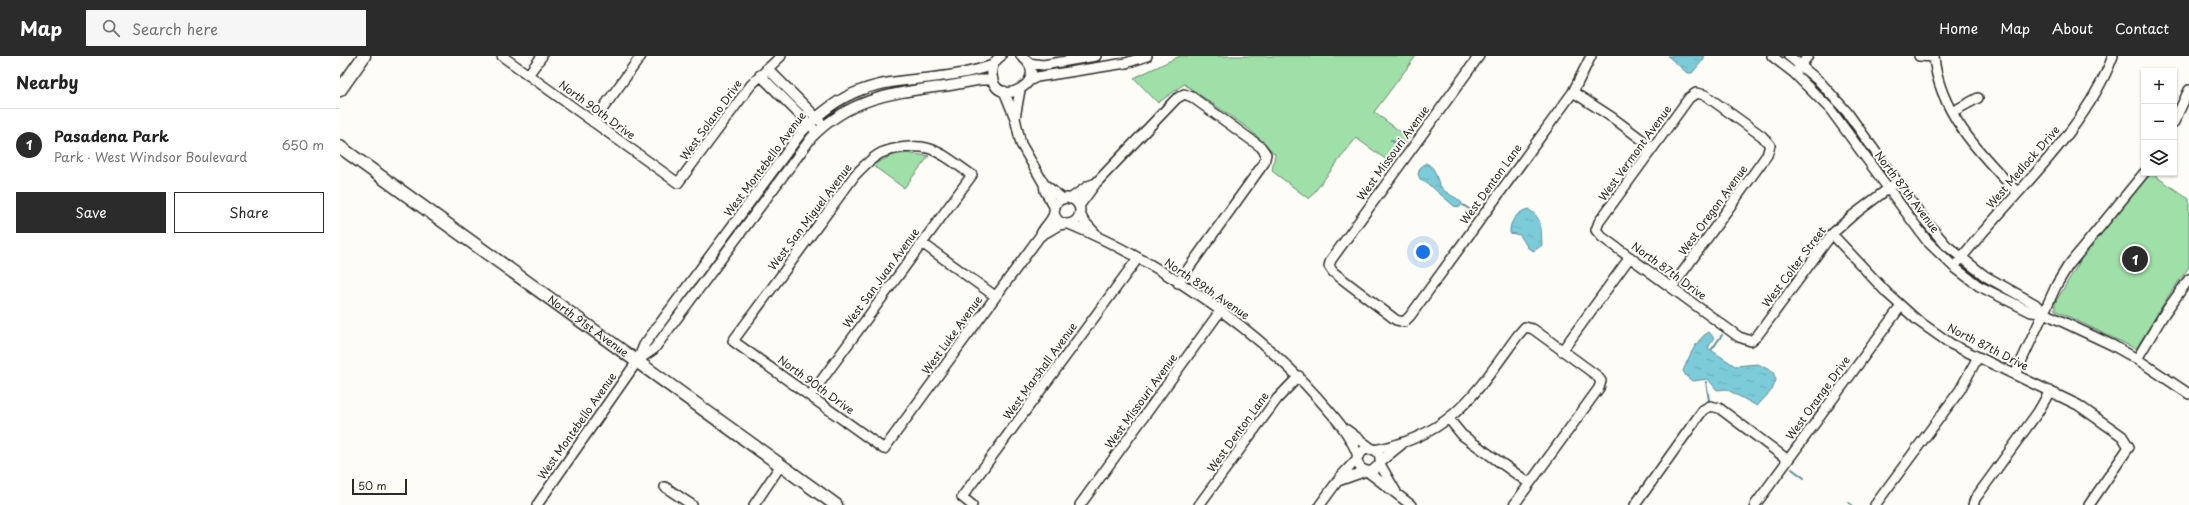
<!DOCTYPE html>
<html lang="en">
<head>
<meta charset="utf-8">
<style>
	body { margin:0; font-family:"Playpen Sans",sans-serif; background:#f6f6f6; color:#222 }
	.controls { position:absolute; right:12px; top:12px; display:grid; overflow:hidden; border-radius:0px; box-shadow:0 1px 3px #0004 }
	.controls button { width:36px; height:36px; display:grid; place-items:center; padding:0; border:0; border-bottom:1px solid #e0e0e0; background:#fff; color:#222; font:20px sans-serif }
	.scale { position:absolute; left:12px; bottom:10px; width:55px; box-sizing:border-box; padding-left:4px; border:2px solid #2b2b2b; border-top:0; font-size:11px; line-height:14px; white-space:nowrap; color:#2b2b2b; -webkit-text-stroke:3px #fdfcf7; paint-order:stroke }
	.you { position:absolute; left:1083px; top:196px; width:14px; height:14px; margin:-10px; border:3px solid #fff; border-radius:50%; background:#1a73e8; box-shadow:0 0 0 6px #1a73e833 }
	.badge { display:grid; place-items:center; width:26px; height:26px; border-radius:50%; background:#2b2b2b; color:#fff; font-size:13px; font-weight:700 }
	.pin { position:absolute; translate:-50% -50%; border:2px solid #fff; box-shadow:0 1px 4px #0006 }
	.list { margin:0; padding:0; list-style:none }
	h2 { display:flex; justify-content:space-between; align-items:center; height:52px; margin:0; padding:0 16px; font-size:17px }
	h2 small { font-size:13px; font-weight:400; color:#767676 }
	.list li { display:grid; grid-template-columns:26px 1fr auto; gap:12px; align-items:center; box-sizing:border-box; height:72px; padding:0 16px; border-top:1px solid #e0e0e0 }
	.list b { display:block; font-size:15px; white-space:nowrap }
	.list p { margin:0; font-size:13px; white-space:nowrap; color:#767676 }
	.list em { font-size:13px; font-style:normal; color:#767676 }
	.actions { display:flex; gap:8px; padding:12px 16px }
	.actions a { flex:1; padding:9px 0; border:1px solid #2b2b2b; border-radius:0px; text-align:center; font-size:14px; color:#2b2b2b }
	.actions .main { background:#2b2b2b; color:#fff }
	.icon { flex:none; width:22px; height:22px; fill:none; stroke:currentColor; stroke-width:2; stroke-linecap:round; stroke-linejoin:round }
	.map { position:relative; flex:none; width:1849px; height:449px; overflow:hidden }
	header { display:flex; align-items:center; gap:24px; box-sizing:border-box; height:56px; padding:0 20px; background:#2b2b2b; color:#fff }
	header strong { font-size:19px }
	nav { display:flex; gap:22px; margin-inline-start:auto; font-size:14px }
	.search { width:280px; height:36px; background:#f6f6f6; display:flex; align-items:center; gap:10px; box-sizing:border-box; padding:0 14px; border-radius:0px; color:#767676; font-size:15px }
	main { display:flex }
	aside { flex:1; background:#fff }
	.map>svg:first-child { display:block }
	.green { fill:#9fdfa8; stroke:#65856a }
	.water { fill:url(#water-ripples); stroke:#5c8b93 }
	.lines { fill:none; stroke-linecap:round; stroke-linejoin:round }
	.stream { stroke:#5c8b93; stroke-width:2 }
	.minor-casing { stroke:#2b2b2b; stroke-width:12 }
	.major-casing { stroke:#2b2b2b; stroke-width:15 }
	.minor { stroke:#fdfcf7; stroke-width:9 }
	.major { stroke:#fdfcf7; stroke-width:12 }
	.labels { text-anchor:middle; stroke-width:4; stroke-linejoin:round; paint-order:stroke }
	.street-label { font-size:11px; fill:#2b2b2b; stroke:#fdfcf7 }
</style>
</head>
<body>
<header>
<strong>Map</strong>
<div class="search"><svg class="icon" aria-label="search" viewBox="0 0 24 24"><circle cx="10" cy="10" r="6"/><path d="M15 15l6 6"/></svg>Search here</div>
<nav><a>Home</a><a>Map</a><a>About</a><a>Contact</a></nav>
</header>
<main>
<aside>
<h2>Nearby<small></small></h2>
<ul class="list">
<li><span class="badge">1</span><div><b>Pasadena Park</b><p>Park · West Windsor Boulevard</p></div><em>650 m</em></li>
</ul>
<div class="actions"><a class="main">Save</a><a>Share</a></div>
</aside>
<div class="map">
<svg width="1849" height="449" viewBox="0 0 1849 449">
	<defs>
		<pattern id="water-ripples" width="26" height="14" patternUnits="userSpaceOnUse"><rect width="26" height="14" fill="#7ccbd9"/><path d="M2 4q2-2 4 0t4 0M15 11q2-2 4 0t4 0" fill="none" stroke="#6baeba"/></pattern>
	</defs>
	<rect width="100%" height="100%" fill="#fdfcf7"/>
	<filter id="ink" filterUnits="userSpaceOnUse"><feTurbulence type="fractalNoise" baseFrequency=".025" numOctaves="2"/><feDisplacementMap in="SourceGraphic" scale="8" xChannelSelector="R" yChannelSelector="G"/><feConvolveMatrix kernelMatrix="1 2 1 2 8 2 1 2 1" color-interpolation-filters="sRGB"/></filter>
	<g filter="url(#ink)">
		<!-- green -->
		<path class="green" d="M840 0H1076L1034 56 1069 82 1051 107 1016 82 969 143 932 115 935 98 909 73 844 28 818 47 794 22Z
			M565 97 589 100 564 132 532 109 553 99Z
			M1811 117 1849 143V211L1829 239 1796 293 1715 254V247L1746 195Z"/>
		<!-- water -->
		<path class="water" d="M1328 0H1364V3L1352 17H1347Z
			M1086 107C1098 113 1095 123 1101 131 1107 139 1116 140 1122 147L1120 151 1114 150 1092 131 1080 123 1078 118 1080 112Z
			M1188 153C1203 162 1201 173 1202 189L1194 195 1188 192 1180 179 1170 177C1169 166 1177 156 1188 153Z
			M1369 276 1374 282 1368 292 1395 310 1418 308 1433 316 1436 324 1432 334 1417 350 1386 333 1377 334 1368 323 1352 325 1346 320 1343 315C1349 301 1356 283 1369 276Z"/>
		<g class="lines">
			<!-- stream -->
			<path class="stream" d="M1051 84 1062 91
				M1123 149 1135 157
				M1372 293 1382 279
				M1366 326 1369 344
				M1452 413 1464 422
				M1509 447 1512 449"/>
			<defs>
				<path id="minor" d="M162 0 338 127 411 29 441 0
					M661 0C655 4 651 11 652 19 655 57 715 24 681 0
					M1139 0 991 204 989 210 993 216 1056 264 1064 266 1070 260 1233 36 1251 0
					M1432 0 1454 17 1490 53 1576 170 1587 185 1614 211 1639 230 1691 256 1704 257 1772 289 1797 303 1849 338
					M1449 0 1480 26 1507 56 1583 162 1606 189 1645 220 1695 248 1704 257
					M1579 0 1594 1
					M1594 0C1598 55 1641 99 1677 136
					M688 7 703 9 756 0
					M427 12 480 65
					M1458 13 1468 0
					M188 19 202 0
					M420 19 473 72
					M689 25 697 21 786 7 807 0
					M664 35 675 62 681 88 704 128 705 135 715 152
					M1233 36 1273 62 1313 92
					M1612 56 1638 42
					M675 62 680 34
					M253 66 301 0
					M1834 66 1849 34
					M704 128 723 143
					M714 155a13 13 0 1 1 26 0a13 13 0 1 1-26 0Z
					M730 143 748 130 756 127
					M739 150 756 127 836 43 844 38 852 41 921 91 926 98 924 107 838 227
					M740 157 743 164 756 178
					M729 168C817 205 913 269 976 340 993 359 1009 376 1018 400
					M1492 178 1547 237 1577 264 1611 288 1738 349 1782 380 1789 391 1749 449
					M700 180 719 169 725 168
					M582 187 655 240
					M1618 206C1669 141 1744 78 1773 0
					M1332 231 1427 99 1430 89 1422 80 1365 39 1356 37 1349 42 1259 166 1256 174 1262 181 1399 281 1411 285 1417 280 1492 178 1512 160 1557 126
					M1222 295 1290 201
					M1797 303 1824 258 1849 223
					M298 304 314 293 472 81C510 43 547 38 598 31 612 30 626 26 640 24H653
					M1675 319 1717 228 1728 210 1804 117
					M470 340 632 119C618 110 603 96 587 92 574 89 553 92 541 97 531 102 523 111 515 119L393 285 544 393 700 180C703 171 712 166 714 157
					M1109 363 1122 379 1189 427
					M1007 374 1031 392
					M1034 394C1111 380 1135 338 1178 279L1185 271 1193 273 1256 319 1261 325 1259 332 1174 449
					M1041 405 1062 388
					M1040 408 1032 415C1023 416 1017 411 1017 401L1025 393 1036 394 1040 400V408L1056 436
					M1028 416 1071 449
					M998 425 1026 415
					M325 431 352 449
					M197 449 298 304 304 289 461 77C525 6 577 35 653 9
					M414 449 441 409
					M632 449 622 441 798 202
					M740 449 881 254
					M859 449 937 343 959 320
					M980 449 1002 419 1017 403
					M1295 449 1363 354 1370 350 1379 352 1448 404
					M1415 449 1561 250
					M1535 449 1620 334 1638 301
					M1633 449 1635 443 1698 356 1710 335"/>
				<g id="major">
					<path d="M0 34 24 0"/>
					<path id="s1" d="M0 91 496 449"/>
				</g>
			</defs>
			<!-- minor casing -->
			<use href="#minor" class="minor-casing"/>
			<!-- major casing -->
			<use href="#major" class="major-casing"/>
			<!-- minor -->
			<use href="#minor" class="minor"/>
			<!-- major -->
			<use href="#major" class="major"/>
		</g>
	</g>
	<g class="labels">
		<!-- street labels -->
		<g class="street-label">
			<text transform="translate(257 54) rotate(36)" y="4">North 90th Drive</text>
			<text transform="translate(371 64) rotate(-54)" y="4">West Solano Drive</text>
			<text transform="translate(1053 97) rotate(-54)" y="4">West Missouri Avenue</text>
			<text transform="translate(1295 97) rotate(-54)" y="4">West Vermont Avenue</text>
			<text transform="translate(425 108) rotate(-53)" y="4">West Montebello Avenue</text>
			<text transform="translate(1683 111) rotate(-49)" y="4">West Medlock Drive</text>
			<text transform="translate(1151 128) rotate(-54)" y="4">West Denton Lane</text>
			<text transform="translate(1567 136) rotate(53)" y="4">North 87th Avenue</text>
			<text transform="translate(1373 154) rotate(-54)" y="4">West Oregon Avenue</text>
			<text transform="translate(470 161) rotate(-53)" y="4">West San Miguel Avenue</text>
			<text transform="translate(1454 211) rotate(-53)" y="4">West Colter Street</text>
			<text transform="translate(1329 215) rotate(36)" y="4">North 87th Drive</text>
			<text transform="translate(541 222) rotate(-54)" y="4">West San Juan Avenue</text>
			<text transform="translate(867 233) rotate(34)" y="4">North 89th Avenue</text>
			<text dy="4" stroke="none"><textPath href="#s1" startOffset="306">North 91st Avenue</textPath></text>
			<text transform="translate(612 279) rotate(-54)" y="4">West Luke Avenue</text>
			<text transform="translate(1648 291) rotate(27)" y="4">North 87th Drive</text>
			<text transform="translate(700 315) rotate(-54)" y="4">West Marshall Avenue</text>
			<text transform="translate(476 329) rotate(36)" y="4">North 90th Drive</text>
			<text transform="translate(1478 342) rotate(-54)" y="4">West Orange Drive</text>
			<text transform="translate(801 345) rotate(-54)" y="4">West Missouri Avenue</text>
			<text transform="translate(237 370) rotate(-55)" y="4">West Montebello Avenue</text>
			<text transform="translate(898 376) rotate(-54)" y="4">West Denton Lane</text>
		</g>
	</g>
</svg>
<div class="controls">
<button>+</button>
<button>−</button>
<button><svg class="icon" aria-label="layers" viewBox="0 0 24 24"><path d="M12 4l9 5-9 5-9-5zM3 14l9 5 9-5"/></svg></button>
</div>
<div class="scale">50 m</div>
<div class="you"></div>
<div class="pin badge" style="left:1795px;top:203px">1</div>
</div>
</main>
</body>
</html>
